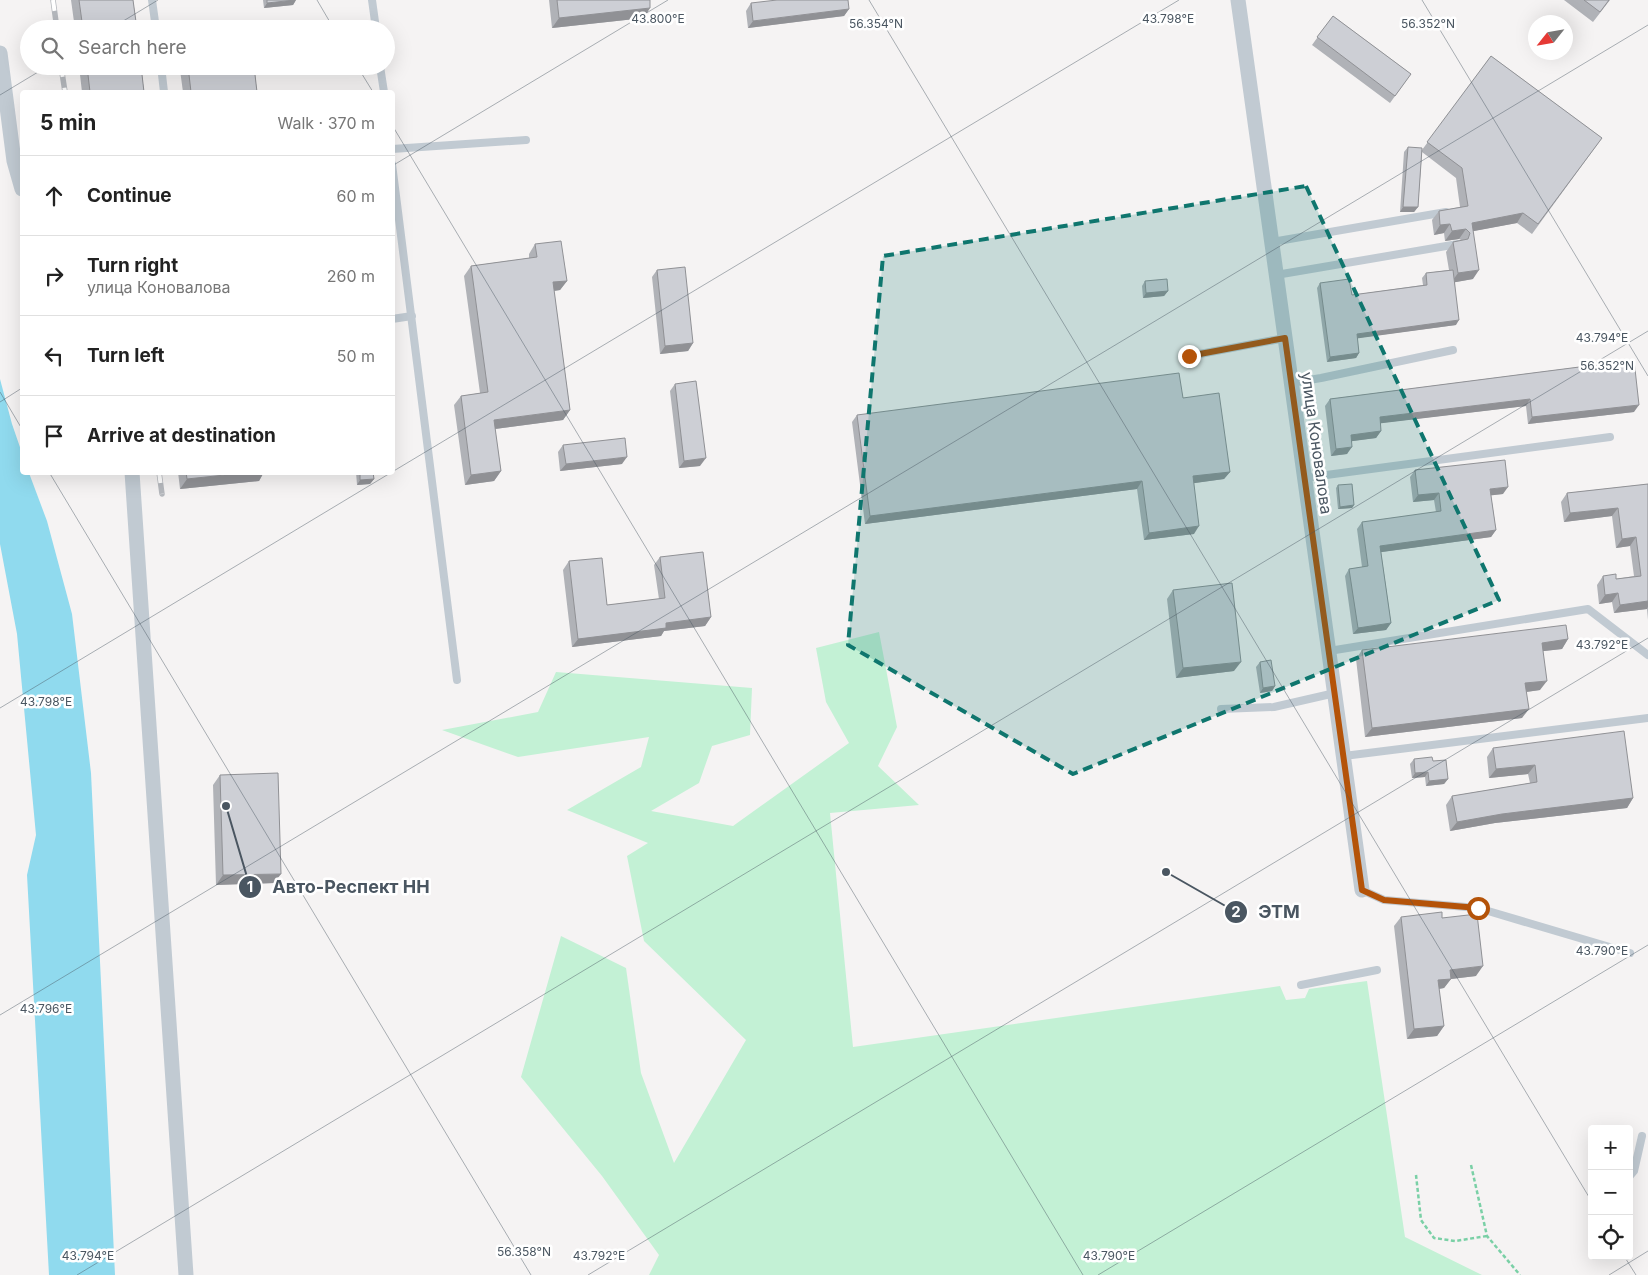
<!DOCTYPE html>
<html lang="en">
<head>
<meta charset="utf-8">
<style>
	body { margin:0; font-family:Inter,sans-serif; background:#f6f6f6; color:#222 }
	.controls { position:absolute; right:15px; bottom:15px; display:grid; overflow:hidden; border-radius:5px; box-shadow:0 5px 20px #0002 }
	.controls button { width:45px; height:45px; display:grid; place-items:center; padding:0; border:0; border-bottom:1px solid #e0e0e0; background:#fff; color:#222; font:25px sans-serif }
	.compass { position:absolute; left:1528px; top:15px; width:45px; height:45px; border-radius:50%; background:#fff; box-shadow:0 5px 20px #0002; rotate:239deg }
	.stop { position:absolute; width:15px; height:15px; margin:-11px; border:4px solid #b45309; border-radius:50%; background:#fff }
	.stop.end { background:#b45309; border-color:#fff; box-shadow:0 1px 5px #0008 }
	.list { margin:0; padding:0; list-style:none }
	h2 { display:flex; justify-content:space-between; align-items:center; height:65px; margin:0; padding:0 20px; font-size:21px }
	h2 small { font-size:16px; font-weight:400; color:#767676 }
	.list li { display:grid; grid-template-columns:32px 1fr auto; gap:15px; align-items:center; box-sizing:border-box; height:80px; padding:0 20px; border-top:1px solid #e0e0e0 }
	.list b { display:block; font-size:19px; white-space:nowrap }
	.list p { margin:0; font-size:16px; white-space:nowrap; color:#767676 }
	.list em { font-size:16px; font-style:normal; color:#767676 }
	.icon { flex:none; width:28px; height:28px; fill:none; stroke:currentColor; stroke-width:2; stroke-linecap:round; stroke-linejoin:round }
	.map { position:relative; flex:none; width:1648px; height:1275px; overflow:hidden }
	.search { position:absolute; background:#fff; box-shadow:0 5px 20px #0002; left:20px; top:20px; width:375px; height:55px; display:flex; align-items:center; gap:12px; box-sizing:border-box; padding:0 18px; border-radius:28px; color:#767676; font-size:19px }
	.panel { position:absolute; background:#fff; box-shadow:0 5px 20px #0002; left:20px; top:90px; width:375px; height:385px; border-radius:5px }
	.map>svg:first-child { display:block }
	.green { fill:#c3f1d5 }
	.water { fill:#90daee }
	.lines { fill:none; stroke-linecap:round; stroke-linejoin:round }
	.path { stroke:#7ad0a6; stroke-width:2.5; stroke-dasharray:4 2.5; stroke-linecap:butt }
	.lane { stroke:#c1cad2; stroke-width:8 }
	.street { stroke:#c1cad2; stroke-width:15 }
	.rail-casing { stroke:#b5b8bd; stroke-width:5.5 }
	.rail { stroke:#fff; stroke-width:4; stroke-dasharray:11; stroke-linecap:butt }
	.wall { fill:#b0b2b7 }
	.shaded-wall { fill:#909195 }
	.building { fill:#cdcfd5; stroke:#909195 }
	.route { stroke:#b45309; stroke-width:6 }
	.marked { fill:#0f766e; fill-opacity:0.2; stroke:#0f766e; stroke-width:4; stroke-dasharray:10 6; stroke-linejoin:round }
	.ticks { fill:none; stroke:#4a5661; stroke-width:1; stroke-opacity:0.45 }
	.labels { text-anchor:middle; stroke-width:5; stroke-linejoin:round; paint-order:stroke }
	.street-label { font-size:16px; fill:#4a5661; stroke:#fff }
	.ticks-label { font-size:12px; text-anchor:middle; fill:#4a5661; stroke:#fff; stroke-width:5; stroke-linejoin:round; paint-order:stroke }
	.leader { fill:none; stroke:#4a5661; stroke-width:2 }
	.callout-dot { fill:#4a5661; stroke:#fff; stroke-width:2 }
	.mark-label { font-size:15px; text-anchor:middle; font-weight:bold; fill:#fff }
	.callout-label { font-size:18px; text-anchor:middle; font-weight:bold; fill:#4a5661; stroke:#fff; stroke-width:5; stroke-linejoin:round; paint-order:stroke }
</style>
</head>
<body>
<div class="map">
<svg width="1648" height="1275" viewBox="0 0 1648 1275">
	<rect width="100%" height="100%" fill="#f5f3f3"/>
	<!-- green -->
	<path class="green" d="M879 632 897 727 878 766 919 805 830 813 853 1047 1280 986 1286 1000 1305 998 1309 989 1367 981 1405 1237 1482 1275H649L659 1255 602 1176 521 1077 561 936 626 968 641 1073 674 1163 746 1040 644 941 627 856 648 843 567 810 641 767 649 737 518 757 442 730 538 712 556 672 752 688 750 735 712 746 699 783 651 811 733 826 849 743 826 702 816 648Z"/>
	<!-- water -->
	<path class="water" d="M0 379 12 424 22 453V472L29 473 47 521 72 614 91 773 115 1275H49L27 875 36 835 17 634 0 544Z"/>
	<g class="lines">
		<!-- path -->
		<path class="path" d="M1471 1165 1487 1236 1520 1275
			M1416 1175 1421 1220 1434 1238 1455 1241 1487 1236"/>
		<!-- lane -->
		<path class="lane" d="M152 0 156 29
			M372 0 376 29
			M161 66 164 92
			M380 66 384 92
			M392 149 526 140
			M392 164 457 680
			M1272 242 1446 212
			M1276 275 1458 244
			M392 319 412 316
			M1189 356 1285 338
			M1291 383 1321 378 1453 350
			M1304 478 1610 437
			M1329 651 1588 609 1648 655
			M1221 709 1274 707 1335 693
			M1344 756 1648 718
			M1362 890 1384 900 1478 908 1630 953
			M1301 985 1377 970
			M1629 1177 1634 1171 1642 1136"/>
		<!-- street -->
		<path class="street" d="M1238 0 1362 890
			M0 53 14 161 22 189
			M132 472 186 1275"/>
		<defs>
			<path id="rail" d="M53 0 57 29
				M61 66 65 92
				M159 472 162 494"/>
		</defs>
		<!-- rail casing -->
		<use href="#rail" class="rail-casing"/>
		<!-- rail -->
		<use href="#rail" class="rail"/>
	</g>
	<!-- wall -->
	<path class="wall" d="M71 0H133L137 29H75Z
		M263 0H296L293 5 264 8Z
		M549 0H650L644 18 552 28Z
		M1564 0H1610L1593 22Z
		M751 3 849 9 844 16 748 28 746 11Z
		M1333 16 1411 74 1390 103 1312 45Z
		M1491 56 1602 138 1532 234 1517 223 1473 231V279L1455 282 1456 325 1357 338 1359 353 1356 358 1327 362 1317 288 1320 283 1352 295 1423 285 1422 278 1426 273 1449 270 1446 252 1453 242 1461 240 1459 239 1445 241 1444 233 1434 235 1432 220 1439 211 1460 207 1456 178 1422 152 1418 207 1414 212H1400L1404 152 1408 147 1422 150Z
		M79 66H141L144 92H82Z
		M183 66H254L257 92H183L180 70Z
		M535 244 567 281 560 290 554 291 570 410 563 420 495 429 501 471 494 481 465 485 454 405 461 396 480 393 464 276 471 266 529 258V254Z
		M657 270 693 343 688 351 660 354 652 277Z
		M1145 281 1168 291 1164 296 1143 298 1142 286Z
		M1634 360V412L1528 424 1526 406 1380 423 1381 431 1376 438 1351 441 1347 454 1331 456 1325 406 1330 399Z
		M675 384 700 466 679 468 670 391Z
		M1183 398 1230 472 1224 479 1194 483V534L1144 540 1137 489 865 524 852 422 857 415Z
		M563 445 622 464 560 471 558 452Z
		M1415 470 1503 494 1491 495 1496 530 1491 537 1381 552 1391 623 1386 630 1353 634 1345 576 1349 569 1362 567 1357 529 1362 522 1436 512 1434 500 1413 502 1410 477Z
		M178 472H264L259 481 180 489Z
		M356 472H373L374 479 370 484 357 485Z
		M1648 484V620L1647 609 1614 613 1612 602 1599 604 1597 585 1603 576 1616 579 1634 576 1630 546 1616 548 1612 516 1564 522 1561 502 1567 493Z
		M1338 485 1354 505 1352 508 1338 509 1336 488Z
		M660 557 711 617 705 626 664 631 661 636 572 647 563 570 569 561 607 605 659 599 654 565Z
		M1173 590 1234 671 1176 678 1167 599Z
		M1568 639 1562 649 1543 651 1540 690 1526 692 1522 718 1365 737 1356 659 1362 650Z
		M1260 662 1275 686 1272 691 1260 693 1256 667Z
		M1493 748 1633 798 1627 808 1495 823 1450 831 1446 805 1452 796 1530 783 1528 774 1489 778 1487 757Z
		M1414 759 1433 761 1448 779 1444 784 1426 786 1425 777 1412 778 1410 764Z
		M220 775 274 883 216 885 213 785Z
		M1401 917 1442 918 1476 976 1451 979 1444 988 1439 989 1444 1026 1437 1036 1407 1039 1394 926Z"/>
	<!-- shaded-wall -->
	<path class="shaded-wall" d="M296 0 293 5 264 8 267 3Z
		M650 8 644 18 552 28 559 18Z
		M849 9 844 16 748 28 753 21Z
		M1403 207H1418L1414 212H1400Z
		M1523 213 1517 223 1469 232 1472 223Z
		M1450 224 1444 233 1434 235 1440 225Z
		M1466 229 1459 239 1445 241 1452 231Z
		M1479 270 1473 279 1451 283 1458 273Z
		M567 281 560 290 546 292 553 282Z
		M1168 291 1164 296 1143 298 1146 293Z
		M1459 320 1456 325 1353 339 1357 334Z
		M693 343 688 351 660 354 665 346Z
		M1359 353 1356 358 1327 362 1330 357Z
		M1530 399 1526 406 1375 424 1380 417Z
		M1639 405 1634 412 1528 424 1532 417Z
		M570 410 563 420 487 430 494 420Z
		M1381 431 1376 438 1346 442 1351 435Z
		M1352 447 1347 454 1331 456 1336 449Z
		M627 457 622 464 560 471 566 464Z
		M706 458 700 466 679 468 684 461Z
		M501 471 494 481 465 485 471 475Z
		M253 472H264L259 481 180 489 187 479Z
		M1230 472 1224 479 1188 484 1193 476Z
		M374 479 370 484 357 485 360 480Z
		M1142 481 1137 489 865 524 870 516Z
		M1508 487 1503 494 1486 496 1490 489Z
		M1439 493 1434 500 1413 502 1418 495Z
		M1354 505 1352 508 1338 509 1340 507Z
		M1618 508 1612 516 1564 522 1570 513Z
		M1199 526 1194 534 1144 540 1149 533Z
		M1496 530 1491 537 1375 553 1380 546Z
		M1636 537 1630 546 1616 548 1622 539Z
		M1618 593 1612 602 1599 604 1605 595Z
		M1648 601V607L1647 609 1614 613 1620 605Z
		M711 617 705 626 664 631 661 636 572 647 578 639 666 623Z
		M1391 623 1386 630 1353 634 1358 628Z
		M1568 639 1562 649 1536 652 1542 643Z
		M1241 662 1234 671 1176 678 1183 668Z
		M1547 681 1540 690 1519 693 1525 683Z
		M1275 686 1272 691 1260 693 1263 688Z
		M1529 709 1522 718 1365 737 1372 728Z
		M1535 765 1528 774 1489 778 1496 769Z
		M1428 772 1425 777 1412 778 1415 773Z
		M1448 779 1444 784 1426 786 1429 781Z
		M1633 798 1627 808 1495 823 1450 831 1457 822 1502 814Z
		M281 874 274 883 216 885 223 875Z
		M1483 966 1476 976 1451 979 1444 988 1431 990 1438 980 1450 970Z
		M1444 1026 1437 1036 1407 1039 1414 1029Z"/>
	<!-- building -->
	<path class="building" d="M79 0H133L137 29H83Z
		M267 0H295L267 3Z
		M557 0H650V8L559 18Z
		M777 0H848L849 9 753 21 751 3Z
		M1584 0H1609L1600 12Z
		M1333 16 1411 74 1395 96 1317 37Z
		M1491 56 1602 138 1538 224 1523 213 1472 223 1479 270 1458 273 1453 242 1468 239 1470 233 1466 229 1452 231 1450 224 1440 225 1439 211 1468 206 1462 168 1427 142Z
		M87 66H141L144 92H90Z
		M188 66H254L257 92H191Z
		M1408 147 1422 148 1418 207H1403Z
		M561 241 567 281 553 282 570 410 494 420 501 471 471 475 461 396 488 392 471 266 537 257 535 244Z
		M685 267 693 343 665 346 657 270Z
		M1453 270 1459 320 1357 334 1359 353 1330 357 1320 283 1349 279 1352 295 1427 285 1426 273Z
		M1167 279 1168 291 1146 293 1145 281Z
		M1634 360 1639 405 1532 417 1530 399 1380 417 1381 431 1351 435 1352 447 1336 449 1330 399Z
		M1179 373 1183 398 1219 393 1230 472 1193 476 1199 526 1149 533 1142 481 870 516 857 415Z
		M696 381 706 458 684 461 675 384Z
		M625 438 627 457 566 464 563 445Z
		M1505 460 1508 487 1490 489 1496 530 1380 546 1391 623 1358 628 1349 569 1368 566 1362 522 1441 511 1439 493 1418 495 1415 470Z
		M186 472H253L187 479Z
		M360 472H373L374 479 360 480Z
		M1352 484 1354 505 1340 507 1338 485Z
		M1648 484V601L1620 605 1618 593 1605 595 1603 576 1616 574V579L1641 576 1636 537 1622 539 1618 508 1570 513 1567 493Z
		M703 552 711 617 666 623V628L578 639 569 561 602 558 607 605 665 598 660 557Z
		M1232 583 1241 662 1183 668 1173 590Z
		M1566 625 1568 639 1542 643 1547 681 1525 683 1529 709 1372 728 1362 650Z
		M1271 660 1275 686 1263 688 1260 662Z
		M1624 731 1633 798 1502 814 1457 822 1452 796 1537 782 1535 765 1496 769 1493 748Z
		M1432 757 1433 761 1446 760 1448 779 1429 781 1428 772 1415 773 1414 759Z
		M278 773 281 874 223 875 220 775Z
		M1442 912V918L1477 914 1483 966 1450 970 1451 979 1438 980 1444 1026 1414 1029 1401 917Z"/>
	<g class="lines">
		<!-- route -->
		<path class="route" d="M1189 356 1285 338 1362 890 1384 900 1478 908"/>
	</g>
	<!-- marked area -->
	<path class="marked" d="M1306 186 1499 600 1073 774 848 645 883 256Z"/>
	<!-- ticks -->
	<path class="ticks" d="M317 0 334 29M869 0 1592 1202M1422 0 1648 376M110 29 158 0M357 66 373 92M0 95 48 66M392 125 1083 1275M392 166 668 0M0 392 22 429M0 402 22 388M49 472 531 1275M392 472 1179 0M0 708 392 472M0 1015 1648 25M1624 1256 1636 1275M77 1275 1648 331M588 1275 1648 638M1098 1275 1648 945M1609 1275 1648 1251"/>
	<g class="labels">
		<!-- street labels -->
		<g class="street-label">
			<text transform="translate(1317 443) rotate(82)" y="6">улица Коновалова</text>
		</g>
	</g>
	<g class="ticks-label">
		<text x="658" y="23">43.800°E</text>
		<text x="1168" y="23">43.798°E</text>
		<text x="876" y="28">56.354°N</text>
		<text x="1428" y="28">56.352°N</text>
		<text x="1602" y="342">43.794°E</text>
		<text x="1607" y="370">56.352°N</text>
		<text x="1602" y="649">43.792°E</text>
		<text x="46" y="706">43.798°E</text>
		<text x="1602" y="955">43.790°E</text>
		<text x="46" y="1013">43.796°E</text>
		<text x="524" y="1256">56.358°N</text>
		<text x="88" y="1260">43.794°E</text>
		<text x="599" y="1260">43.792°E</text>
		<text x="1109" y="1260">43.790°E</text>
	</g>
	<!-- callouts -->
	<path class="leader" d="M226 806L250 887M1166 872L1236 912"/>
	<g class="callout-dot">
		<circle cx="226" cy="806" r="5"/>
		<circle cx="1166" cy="872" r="5"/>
		<circle cx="250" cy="887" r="12"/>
		<circle cx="1236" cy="912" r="12"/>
	</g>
	<g class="mark-label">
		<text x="250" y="892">1</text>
		<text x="1236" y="917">2</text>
	</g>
	<g class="callout-label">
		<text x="351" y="893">Авто-Респект НН</text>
		<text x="1279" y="918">ЭТМ</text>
	</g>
</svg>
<div class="controls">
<button>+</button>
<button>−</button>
<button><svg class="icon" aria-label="locate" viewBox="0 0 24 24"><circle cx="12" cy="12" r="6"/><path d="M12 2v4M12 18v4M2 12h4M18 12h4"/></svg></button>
</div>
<svg class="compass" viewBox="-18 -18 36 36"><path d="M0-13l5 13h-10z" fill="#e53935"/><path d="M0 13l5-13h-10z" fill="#767676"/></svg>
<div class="stop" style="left:1478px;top:908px"></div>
<div class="stop end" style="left:1189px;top:356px"></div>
<div class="search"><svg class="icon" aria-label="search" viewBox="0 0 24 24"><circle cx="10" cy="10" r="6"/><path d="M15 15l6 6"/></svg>Search here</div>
<section class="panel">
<h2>5 min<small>Walk · 370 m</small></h2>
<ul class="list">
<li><svg class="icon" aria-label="ahead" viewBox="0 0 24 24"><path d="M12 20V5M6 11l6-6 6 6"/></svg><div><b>Continue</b></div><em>60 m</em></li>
<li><svg class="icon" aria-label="right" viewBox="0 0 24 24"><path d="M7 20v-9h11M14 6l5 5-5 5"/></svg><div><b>Turn right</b><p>улица Коновалова</p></div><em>260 m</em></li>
<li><svg class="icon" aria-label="left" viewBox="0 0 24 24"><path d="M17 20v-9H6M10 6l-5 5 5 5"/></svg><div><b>Turn left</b></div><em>50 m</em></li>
<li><svg class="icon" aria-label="arrive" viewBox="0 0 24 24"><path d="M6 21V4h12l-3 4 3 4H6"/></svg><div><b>Arrive at destination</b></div></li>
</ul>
</section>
</div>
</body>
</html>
